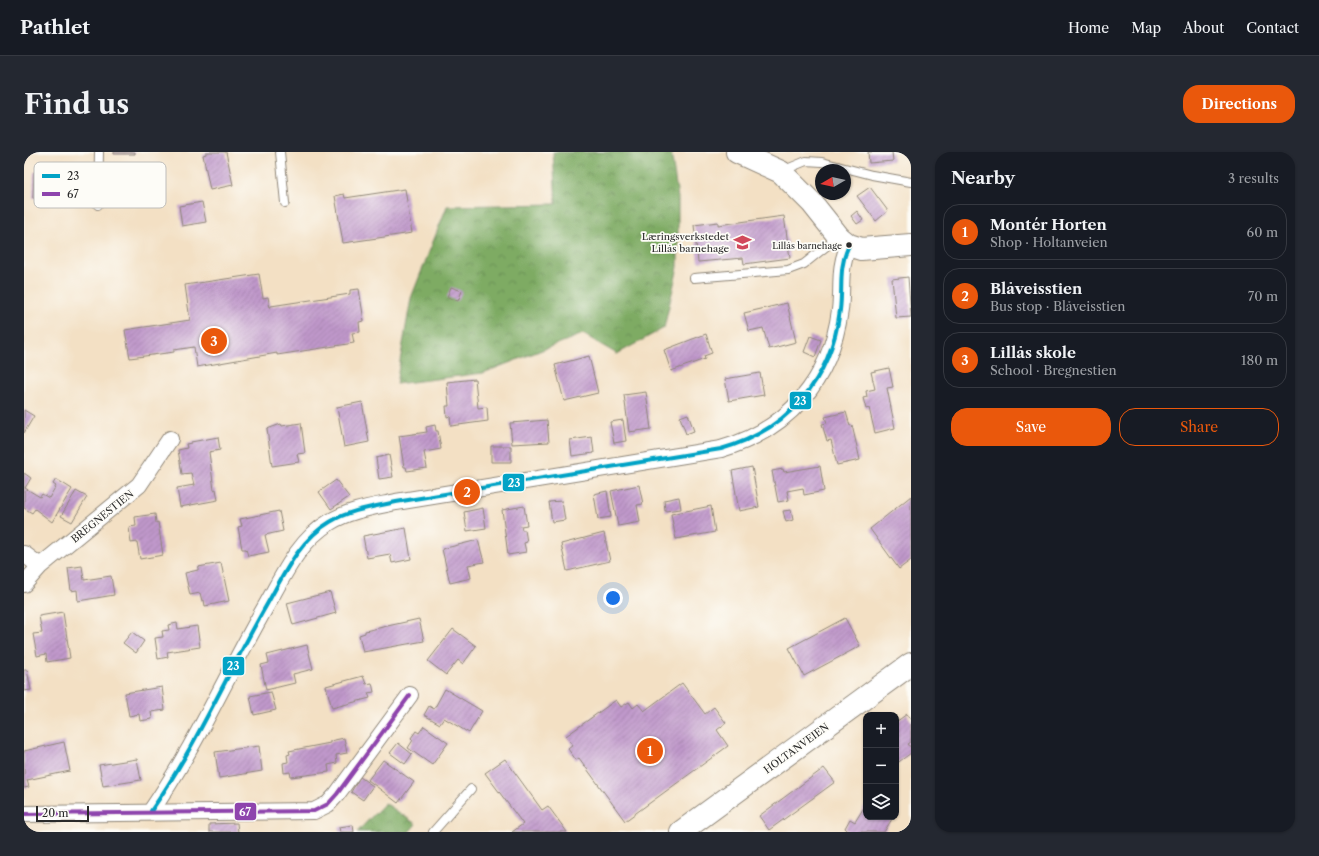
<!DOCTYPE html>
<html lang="en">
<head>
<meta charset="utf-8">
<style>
	body { margin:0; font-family:"Libre Caslon Text",serif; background:#242831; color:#f1f3f6 }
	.controls { position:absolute; right:12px; bottom:12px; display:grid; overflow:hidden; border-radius:8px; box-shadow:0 1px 3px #0004 }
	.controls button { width:36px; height:36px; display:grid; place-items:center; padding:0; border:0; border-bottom:1px solid #363941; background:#171b24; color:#f1f3f6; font:20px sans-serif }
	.compass { position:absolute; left:791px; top:12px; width:36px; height:36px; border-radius:50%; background:#171b24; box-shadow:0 1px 3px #0004; rotate:261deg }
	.scale { position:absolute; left:12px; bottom:10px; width:53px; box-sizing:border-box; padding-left:4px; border:2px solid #2b2b2b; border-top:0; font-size:11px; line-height:14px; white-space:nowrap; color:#2b2b2b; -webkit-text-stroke:3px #fdfcf7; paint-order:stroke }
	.you { position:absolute; left:589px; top:446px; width:14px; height:14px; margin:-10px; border:3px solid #fff; border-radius:50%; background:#1a73e8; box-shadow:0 0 0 6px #1a73e833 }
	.badge { display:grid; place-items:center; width:26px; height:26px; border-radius:50%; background:#ea580c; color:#fff; font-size:13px; font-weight:700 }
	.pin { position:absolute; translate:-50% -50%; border:2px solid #fff; box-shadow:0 1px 4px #0006 }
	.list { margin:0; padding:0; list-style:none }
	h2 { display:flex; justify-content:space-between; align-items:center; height:52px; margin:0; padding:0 16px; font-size:17px }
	h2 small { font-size:13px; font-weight:400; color:#9ea1a6 }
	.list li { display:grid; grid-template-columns:26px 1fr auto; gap:12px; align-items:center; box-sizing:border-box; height:56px; margin:0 8px 8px; padding:0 8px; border:1px solid #363941; border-radius:16px }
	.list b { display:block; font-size:15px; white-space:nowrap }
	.list p { margin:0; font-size:13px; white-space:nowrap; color:#9ea1a6 }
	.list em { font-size:13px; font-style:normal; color:#9ea1a6 }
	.actions { display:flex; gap:8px; padding:12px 16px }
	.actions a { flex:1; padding:9px 0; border:1px solid #ea580c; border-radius:16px; text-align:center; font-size:14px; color:#ea580c }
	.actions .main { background:#ea580c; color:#fff }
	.icon { flex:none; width:22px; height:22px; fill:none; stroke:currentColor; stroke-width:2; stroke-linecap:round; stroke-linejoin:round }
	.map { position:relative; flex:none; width:887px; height:680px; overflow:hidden; border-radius:16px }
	header { display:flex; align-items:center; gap:24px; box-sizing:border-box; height:56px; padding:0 20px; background:#171b24; border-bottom:1px solid #363941 }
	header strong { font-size:19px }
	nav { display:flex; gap:22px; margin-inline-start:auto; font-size:14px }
	.intro { display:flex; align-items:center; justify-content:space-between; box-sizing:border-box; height:96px; padding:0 24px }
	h1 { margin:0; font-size:28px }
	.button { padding:10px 18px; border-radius:16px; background:#ea580c; color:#fff; font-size:14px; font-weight:700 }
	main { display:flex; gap:24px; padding:0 24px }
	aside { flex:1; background:#171b24; border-radius:16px; box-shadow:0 1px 3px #0004 }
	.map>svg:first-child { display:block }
	.forest { fill:url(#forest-crowns); stroke:#546b47 }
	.building { fill:url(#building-hatch) }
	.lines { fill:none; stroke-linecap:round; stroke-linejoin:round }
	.lane-casing { stroke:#8f8678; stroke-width:10 }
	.street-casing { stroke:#8f8678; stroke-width:18 }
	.secondary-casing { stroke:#8f8678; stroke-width:24 }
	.lane { stroke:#fff; stroke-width:8 }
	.street { stroke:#fff; stroke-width:16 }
	.secondary { stroke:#fff; stroke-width:22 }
	.bus-1-casing { stroke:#fdfcf7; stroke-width:7 }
	.bus-2-casing { stroke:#fdfcf7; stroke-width:7 }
	.bus-1 { stroke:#02a3c6; stroke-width:4 }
	.bus-2 { stroke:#8e44ad; stroke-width:4 }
	.bus-dot { fill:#2b2b2b; stroke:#fdfcf7; stroke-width:1.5 }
	.labels { text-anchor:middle; stroke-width:3.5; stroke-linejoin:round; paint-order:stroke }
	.bus-label { font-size:9px; fill:#2b2b2b; stroke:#fdfcf7; text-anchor:end }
	.poi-label { font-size:10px; fill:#2b2b2b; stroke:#fdfcf7; text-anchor:end }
	.street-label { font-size:10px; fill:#2b2b2b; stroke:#fdfcf7 }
	.key { fill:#fdfcf7; stroke:#bebdba; stroke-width:1 }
	.key-label { font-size:11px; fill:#2b2b2b }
	.line-badge { stroke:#fdfcf7; stroke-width:1.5 }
	.badge-label { font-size:11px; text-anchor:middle; font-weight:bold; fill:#fff }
</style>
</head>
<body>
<header>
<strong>Pathlet</strong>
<nav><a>Home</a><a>Map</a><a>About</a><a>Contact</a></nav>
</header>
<div class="intro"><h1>Find us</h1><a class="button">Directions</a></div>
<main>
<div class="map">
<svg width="887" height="680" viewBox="0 0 887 680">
	<defs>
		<pattern id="forest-crowns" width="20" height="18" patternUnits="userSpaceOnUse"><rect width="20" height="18" fill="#7eab63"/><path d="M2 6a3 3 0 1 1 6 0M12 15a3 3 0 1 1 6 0" fill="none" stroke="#678b52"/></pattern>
		<pattern id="building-hatch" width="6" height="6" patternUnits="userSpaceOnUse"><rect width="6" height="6" fill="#c098cb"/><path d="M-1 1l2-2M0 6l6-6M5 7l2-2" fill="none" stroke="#9c7ca5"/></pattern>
	</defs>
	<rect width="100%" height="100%" fill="#fdfcf7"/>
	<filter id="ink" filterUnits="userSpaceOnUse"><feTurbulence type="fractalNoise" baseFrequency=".025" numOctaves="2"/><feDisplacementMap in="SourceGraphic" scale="8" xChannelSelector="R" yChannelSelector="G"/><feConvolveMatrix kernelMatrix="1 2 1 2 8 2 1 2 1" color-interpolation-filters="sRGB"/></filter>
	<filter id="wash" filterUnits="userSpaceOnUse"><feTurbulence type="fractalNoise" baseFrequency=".012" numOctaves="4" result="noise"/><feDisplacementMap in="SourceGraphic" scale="16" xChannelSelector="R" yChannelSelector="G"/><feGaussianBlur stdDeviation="0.9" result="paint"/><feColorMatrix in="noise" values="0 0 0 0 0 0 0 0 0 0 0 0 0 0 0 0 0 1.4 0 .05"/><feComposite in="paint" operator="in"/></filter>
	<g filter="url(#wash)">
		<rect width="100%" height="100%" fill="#f3e0c4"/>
		<!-- forest -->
		<path class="forest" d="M529 0H647L654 46V115L640 176 593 202 559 182 459 221 372 232 387 146 423 54 532 52Z
			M361 651 392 672 385 680H333Z"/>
		<g id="blocks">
			<!-- building -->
			<path class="building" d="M90 0H111V2H90Z
				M182 0H202L209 33 186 38 179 3 182 2Z
				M844 0H868L869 9 845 11Z
				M10 20H20V24H34V47L9 46Z
				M846 35 864 59 852 69 833 44Z
				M381 37 388 81 319 91 311 44 320 42 321 46Z
				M178 50 182 70 158 74 155 54Z
				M833 59 839 68 833 72 827 64Z
				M760 64 766 106 720 112 719 106 674 110 670 73 694 70V73Z
				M235 122 239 146 244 145 246 156 247 154 326 142V138L335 137 340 169 335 170 336 180 328 181 330 191 253 203V201L173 215 170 195 150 198V200L106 206 101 178 166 168 161 133Z
				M884 125 887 165 872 166 868 127Z
				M427 135 438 139 434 149 423 145Z
				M763 151 772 190 745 197 739 176 725 179 720 161Z
				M682 182 688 201 680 204 681 207 647 219 640 198Z
				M786 184 797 188 791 205 780 200Z
				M565 204 574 241 540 249 531 213Z
				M865 216 869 235 863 236 871 276 851 281 845 256 842 257 839 246 843 245 842 239 851 237 847 220Z
				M736 221 740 243 705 249 701 227Z
				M451 227 454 256 463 255 464 269 427 274 426 264 423 265 422 254H425L423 230Z
				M622 240 627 277 605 280 600 243Z
				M338 250 345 290 320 295 313 255Z
				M0 258 10 264 0 281Z
				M822 260 826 274 828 273 836 308 813 313 807 288 803 289 798 272 803 271 801 265Z
				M664 262 670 279 662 282 656 265Z
				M523 268 525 290 488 292 486 271Z
				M599 268 602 289 590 291 586 270Z
				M277 271 281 301 273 302 275 310 248 314 243 277 257 272 258 274Z
				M411 273 412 279H414L417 297 400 300 403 316 383 319 382 315H380L375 284 403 280 402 275Z
				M194 285 196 298 185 300 190 338 192 337 194 348 156 355 153 336 170 333 167 321 158 322 154 298 163 296 162 292 167 291V290Z
				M568 285 570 301 548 304 546 288Z
				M467 294H487V310H467Z
				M365 303 369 325 355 327 352 306Z
				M796 314 800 339 780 343 779 336 763 339 765 348 754 350 748 319 759 317 760 320Z
				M728 315 735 355 715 359 708 319Z
				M0 321 7 326 1 336 16 345 18 342 25 346 32 334 29 332 32 327 48 337 28 370 11 357 8 361 0 356Z
				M312 328 325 345 307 357 295 340Z
				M615 333 619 352 613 353 616 370 594 374 587 339Z
				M52 339 63 345 48 370 37 364Z
				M583 339 587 365 574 367 570 342Z
				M887 344V408L875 417 846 377Z
				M655 345 657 357 641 359 640 348Z
				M538 349 541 368 528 370 525 350Z
				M500 354 503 373 497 374 498 378H501L503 390 500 391 502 400 484 403 478 358Z
				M687 354 691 380 652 387 647 362Z
				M459 356 462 376 443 379 440 360Z
				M767 358 769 368 762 370 759 359Z
				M255 359 259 379 241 383 245 400 224 404 222 397H218L214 375 218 374 216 367Z
				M131 362 132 371 134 370 139 403 116 407 113 390 107 391 105 375 112 374 111 365Z
				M382 376 387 407 368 411 366 402 343 406 339 384Z
				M580 381 586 409 543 419 537 392Z
				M454 388 460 410 444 413 447 426 426 431 418 397Z
				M197 411 205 449 181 454 180 448 178 449 176 441 166 443 161 421 174 418V415Z
				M58 414 60 428 87 424 90 443 54 449 53 438 47 439 44 416Z
				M306 440 312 461 269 473 263 451Z
				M39 460 46 506 23 510 22 502 13 504 9 482 18 481 15 464Z
				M821 466 836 494 780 524 765 496Z
				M395 467 400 489 339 500 335 483 341 481V479Z
				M153 471 154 477 173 474 176 495 143 500 144 505 134 507 131 486 139 485 138 479 145 478 144 473Z
				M429 477 452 494 439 512 434 508 422 523 404 509Z
				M108 480 120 489 112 501 99 491Z
				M283 493 289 517 269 522 271 531 242 538 237 513 245 511 243 503Z
				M0 518H3L7 538 0 539Z
				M339 524 342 532 348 531 350 540 344 541 346 546 308 556 302 534Z
				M658 531 681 562 690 555 702 571 693 578 704 594 601 669 555 606 552 608 544 597 549 593 542 584 592 548 597 555 605 550 609 556 614 552 620 559Z
				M138 535 141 558 127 560 128 567 116 569 115 562 105 564 101 541Z
				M421 537 458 559 445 581 420 566 416 572 400 563 405 554 410 557Z
				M247 540 252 558 230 563 226 544Z
				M883 562 887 569V590L884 592 887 596V601L872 612V570Z
				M400 574 424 591 408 613 384 596 389 588 387 586 392 579 395 581Z
				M320 586 323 601 312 603 313 611 304 613 305 620 267 625 266 620 260 621 259 611 264 610 263 603 266 602 265 599 306 591V589Z
				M40 590 46 619 3 628 5 635 0 636V599Z
				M374 591 388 602 381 612 366 601Z
				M235 594 238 619 195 626 191 600Z
				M113 607 117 628 79 634 75 613Z
				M481 607 518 658 524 654 543 680H488L499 672 461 621Z
				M359 608 390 630 374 651 344 628Z
				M800 616 811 630 745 678 735 664Z
				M336 625 349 634 339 648 327 640Z
				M842 652V665H866L868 667 860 680H825L821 676 826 667 831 670Z
				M213 671 214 680H185V672Z
				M329 673 330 680H316L315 675Z"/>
		</g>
	</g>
	<g filter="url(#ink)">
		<use href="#blocks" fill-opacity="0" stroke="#8f8678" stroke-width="1"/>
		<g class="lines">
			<defs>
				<path id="lane" d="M256 0 261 51
					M758 19 782 9 798 10 848 23 887 30
					M74 53 75 0
					M670 126 764 118 780 112 814 85
					M409 680 447 637"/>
				<path id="street" d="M0 402 16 414
					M0 432 16 414 115 333 146 287
					M127 659C172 594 203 522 242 454 259 424 275 388 306 370 326 358 349 355 372 350L697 297C764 278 807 228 816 158 819 134 814 116 825 93
					M0 662 290 659 304 652 313 642 386 543"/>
				<path id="secondary" d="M713 0 757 20 788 51 815 85 825 93 837 97 887 93
					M657 680 887 512"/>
			</defs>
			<!-- lane casing -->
			<use href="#lane" class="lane-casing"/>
			<!-- street casing -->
			<use href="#street" class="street-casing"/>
			<!-- secondary casing -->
			<use href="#secondary" class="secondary-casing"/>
			<!-- lane -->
			<use href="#lane" class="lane"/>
			<!-- street -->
			<use href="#street" class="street"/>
			<!-- secondary -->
			<use href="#secondary" class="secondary"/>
			<defs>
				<path id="bus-1" d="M127 659C172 594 203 522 242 454 259 424 275 388 306 370 326 358 349 355 372 350L697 297C764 278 807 228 816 158 819 134 814 116 825 93"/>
				<path id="bus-2" d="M0 662 290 659 304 652 313 642 386 543"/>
			</defs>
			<!-- bus-1 casing -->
			<use href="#bus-1" class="bus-1-casing"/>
			<!-- bus-2 casing -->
			<use href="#bus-2" class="bus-2-casing"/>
			<!-- bus-1 -->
			<use href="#bus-1" class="bus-1"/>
			<!-- bus-2 -->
			<use href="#bus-2" class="bus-2"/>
		</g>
	</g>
	<!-- icons -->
	<defs>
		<symbol id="school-bare" viewBox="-9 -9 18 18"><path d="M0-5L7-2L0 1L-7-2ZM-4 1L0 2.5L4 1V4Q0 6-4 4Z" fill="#d1495b" stroke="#fdfcf7" stroke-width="2.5" paint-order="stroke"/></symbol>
	</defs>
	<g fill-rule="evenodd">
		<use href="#school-bare" x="706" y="78" width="25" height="25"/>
	</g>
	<!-- markers -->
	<circle class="bus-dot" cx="825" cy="93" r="3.5"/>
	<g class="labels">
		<!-- bus labels -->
		<g class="bus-label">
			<text x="818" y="97">Lillås barnehage</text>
		</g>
		<!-- poi labels -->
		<g class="poi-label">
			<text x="705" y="88">Læringsverkstedet<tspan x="705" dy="12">Lillås barnehage</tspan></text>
		</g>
		<!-- street labels -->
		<g class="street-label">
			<text transform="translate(78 364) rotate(-39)" y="4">BREGNESTIEN</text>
			<text transform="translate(772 596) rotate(-36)" y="4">HOLTANVEIEN</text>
		</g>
	</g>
	<!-- legend -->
	<rect x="10" y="10" width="132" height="46" rx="6" class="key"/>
	<rect x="18" y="22" width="18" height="4" fill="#02a3c6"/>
	<rect x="18" y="40" width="18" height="4" fill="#8e44ad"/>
	<g class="key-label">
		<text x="43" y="28">23</text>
		<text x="43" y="46">67</text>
	</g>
	<g class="line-badge">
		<rect x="765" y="239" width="23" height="19" rx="4" fill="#02a3c6"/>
		<rect x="478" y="321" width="23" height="19" rx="4" fill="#02a3c6"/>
		<rect x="198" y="504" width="23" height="20" rx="4" fill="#02a3c6"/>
		<rect x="210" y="650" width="23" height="19" rx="4" fill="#8e44ad"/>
	</g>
	<g class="badge-label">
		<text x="776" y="253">23</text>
		<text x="490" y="335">23</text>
		<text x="209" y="518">23</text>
		<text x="221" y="664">67</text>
	</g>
</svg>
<div class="controls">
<button>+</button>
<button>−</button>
<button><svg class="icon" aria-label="layers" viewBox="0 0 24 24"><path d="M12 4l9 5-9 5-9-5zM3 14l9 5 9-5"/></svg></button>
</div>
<svg class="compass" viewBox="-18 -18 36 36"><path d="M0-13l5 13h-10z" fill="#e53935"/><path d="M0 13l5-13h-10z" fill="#9ea1a6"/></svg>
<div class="scale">20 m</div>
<div class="you"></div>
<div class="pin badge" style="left:626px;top:599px">1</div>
<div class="pin badge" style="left:443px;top:340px">2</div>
<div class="pin badge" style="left:190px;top:189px">3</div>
</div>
<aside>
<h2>Nearby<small>3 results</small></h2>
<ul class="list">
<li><span class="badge">1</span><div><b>Montér Horten</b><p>Shop · Holtanveien</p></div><em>60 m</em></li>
<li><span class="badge">2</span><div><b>Blåveisstien</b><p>Bus stop · Blåveisstien</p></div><em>70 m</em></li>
<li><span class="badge">3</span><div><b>Lillås skole</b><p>School · Bregnestien</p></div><em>180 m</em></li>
</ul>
<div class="actions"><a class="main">Save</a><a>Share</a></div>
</aside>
</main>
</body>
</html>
